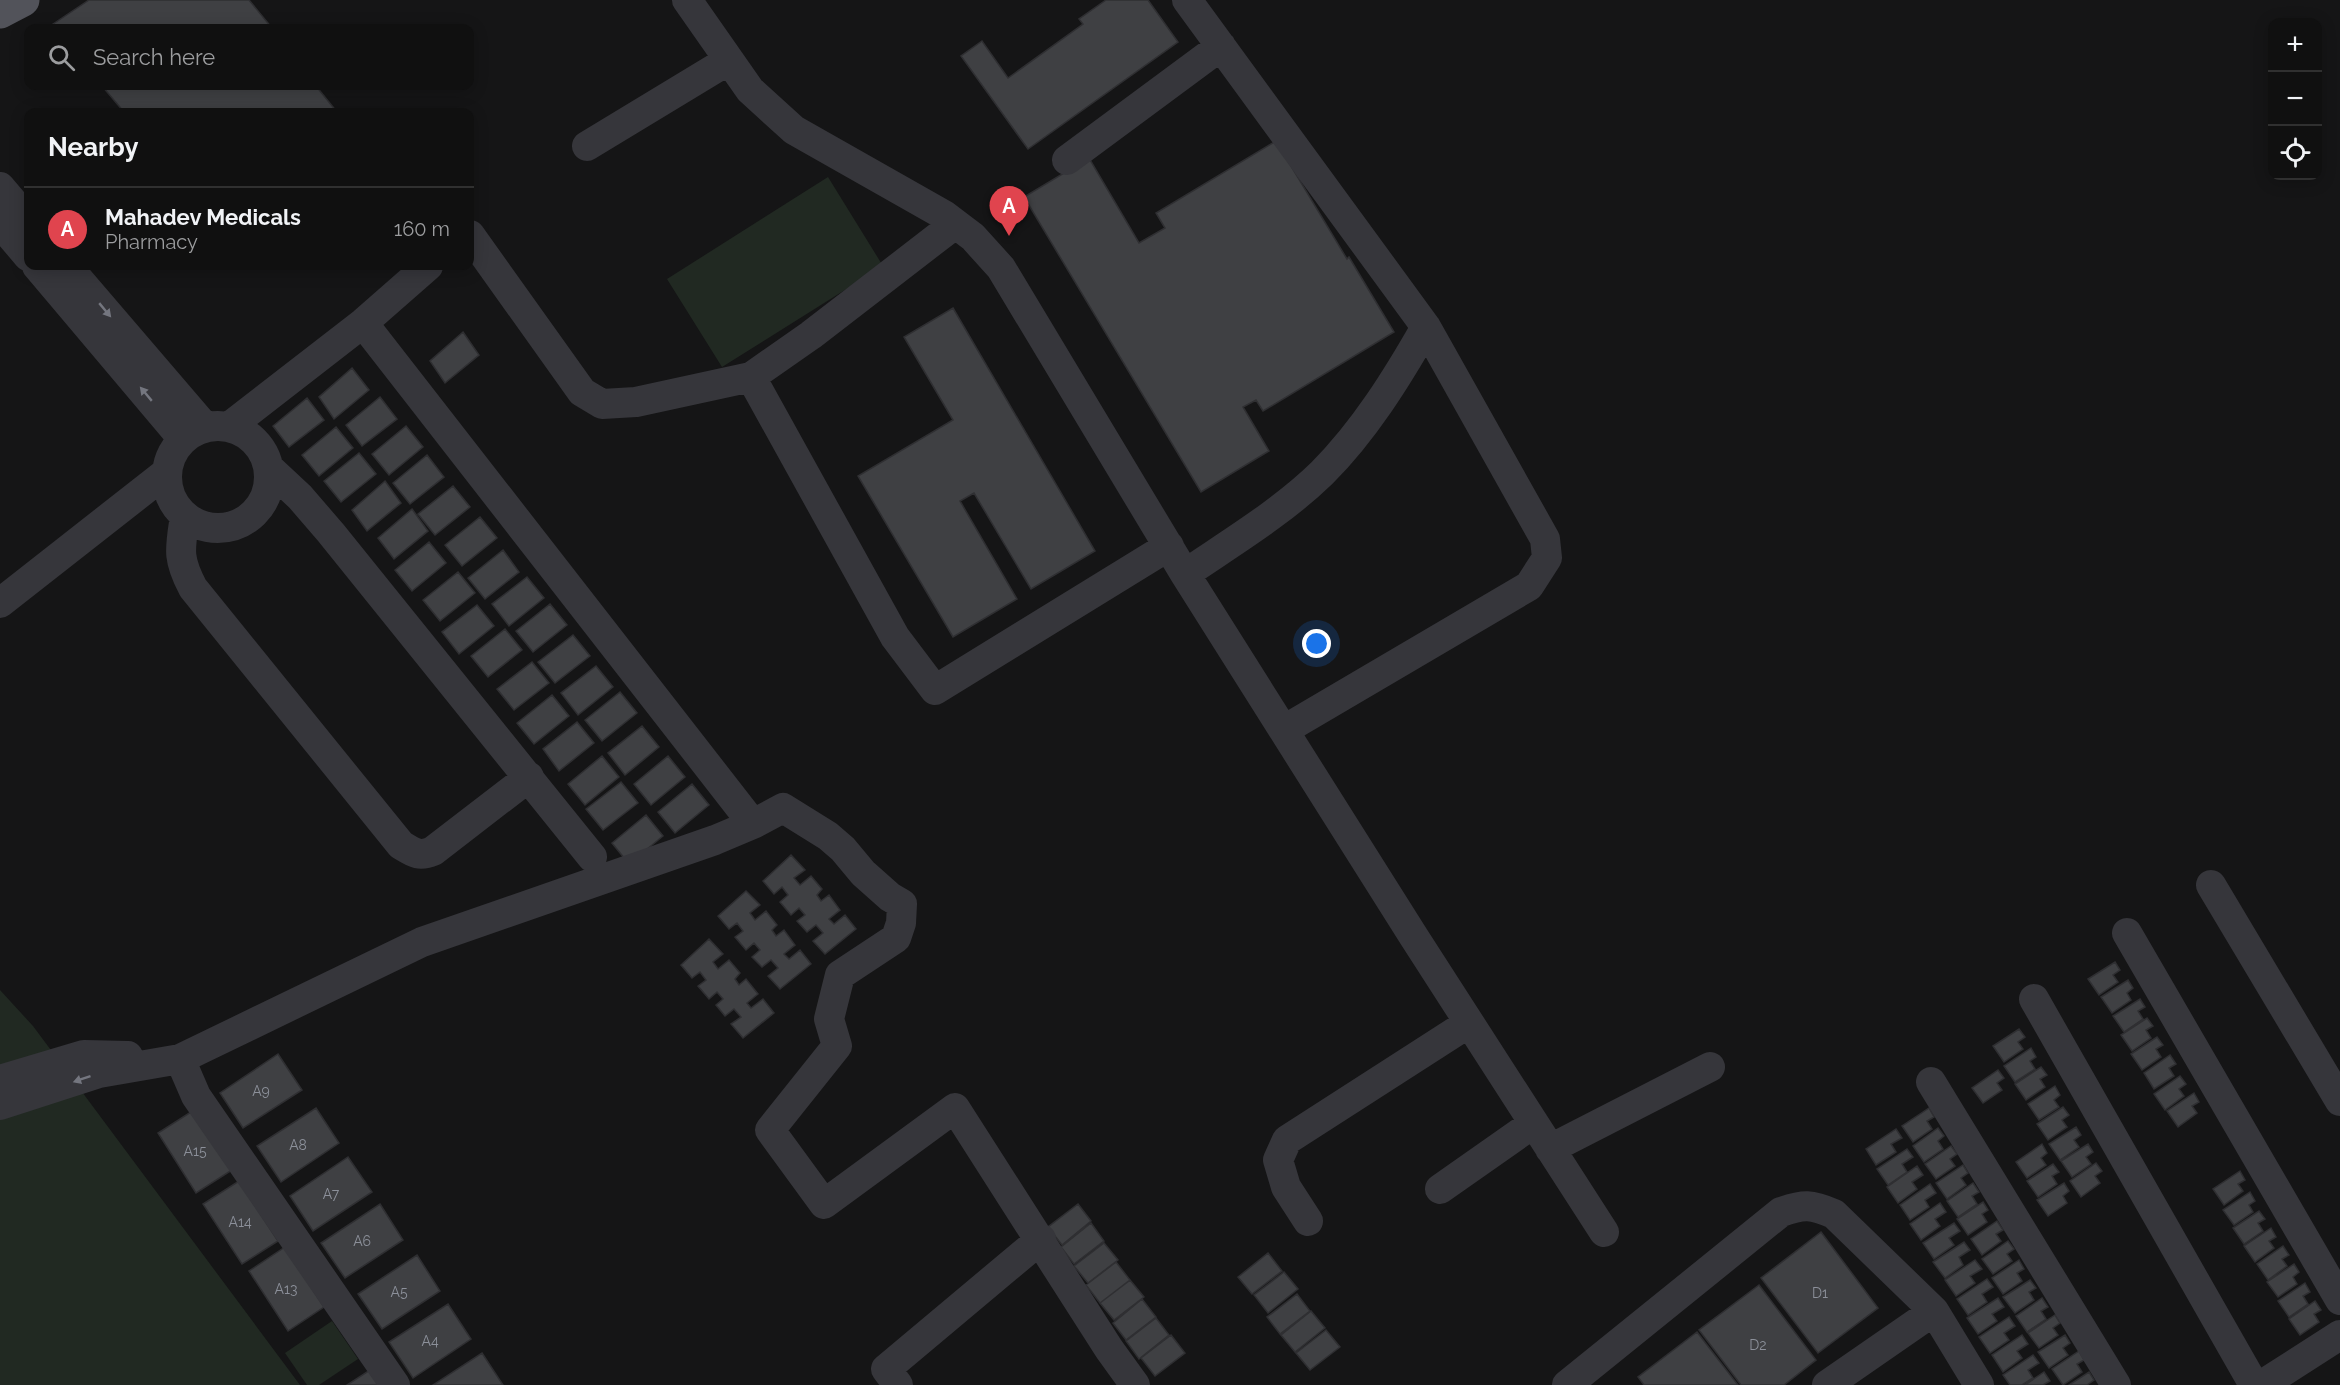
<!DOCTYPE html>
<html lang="en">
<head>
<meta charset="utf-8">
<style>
	body { margin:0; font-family:Raleway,sans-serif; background:#191919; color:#f1f3f6 }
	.controls { position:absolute; right:18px; top:18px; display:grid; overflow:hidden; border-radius:12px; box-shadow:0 3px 15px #0003 }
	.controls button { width:54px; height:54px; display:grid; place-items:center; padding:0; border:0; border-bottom:2px solid #303030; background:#101010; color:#f1f3f6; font:30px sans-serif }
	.you { position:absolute; left:1317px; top:644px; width:21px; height:21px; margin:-15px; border:4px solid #fff; border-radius:50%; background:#1a73e8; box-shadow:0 0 0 9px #1a73e833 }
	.badge { display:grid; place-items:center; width:39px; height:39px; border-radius:50%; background:#7c3aed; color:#fff; font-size:20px; font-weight:700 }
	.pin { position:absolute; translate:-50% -50px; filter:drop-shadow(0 2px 3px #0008) }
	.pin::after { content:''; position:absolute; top:32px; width:21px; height:18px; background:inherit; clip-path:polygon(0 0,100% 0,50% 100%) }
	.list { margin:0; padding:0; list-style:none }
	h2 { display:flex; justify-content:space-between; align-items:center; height:78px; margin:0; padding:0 24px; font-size:26px }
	h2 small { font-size:20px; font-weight:400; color:#9c9d9f }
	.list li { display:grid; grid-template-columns:39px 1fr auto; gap:18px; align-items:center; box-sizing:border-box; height:84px; padding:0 24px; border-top:2px solid #303030 }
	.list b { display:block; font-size:22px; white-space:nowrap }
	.list p { margin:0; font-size:20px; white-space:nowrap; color:#9c9d9f }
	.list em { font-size:20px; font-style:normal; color:#9c9d9f }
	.icon { flex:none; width:33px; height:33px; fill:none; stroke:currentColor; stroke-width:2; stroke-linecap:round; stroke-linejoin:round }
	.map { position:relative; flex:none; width:2340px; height:1385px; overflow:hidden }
	.search { position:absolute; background:#101010; box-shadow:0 3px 15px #0003; left:24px; top:24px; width:450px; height:66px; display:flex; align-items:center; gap:15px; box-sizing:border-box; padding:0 21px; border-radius:12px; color:#9c9d9f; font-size:22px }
	.panel { position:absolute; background:#101010; box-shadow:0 3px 15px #0003; left:24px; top:108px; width:450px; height:162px; border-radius:12px }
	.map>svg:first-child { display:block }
	.green { fill:#212922 }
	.building { fill:#3f4043; stroke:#2f2f32; stroke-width:1.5 }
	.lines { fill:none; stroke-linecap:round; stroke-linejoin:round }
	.minor { stroke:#36363b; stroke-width:30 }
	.major { stroke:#52535a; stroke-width:33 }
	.oneway { fill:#74767f }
	.labels { text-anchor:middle; stroke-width:5; stroke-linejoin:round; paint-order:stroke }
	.number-label { font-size:14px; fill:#8c909a }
</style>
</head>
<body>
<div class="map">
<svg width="2340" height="1385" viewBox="0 0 2340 1385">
	<rect width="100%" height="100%" fill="#151516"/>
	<!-- green -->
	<path class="green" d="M828 177 883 266 722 367 667 279Z
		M0 990 33 1026 300 1385H0Z
		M332 1321 358 1359 319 1385H307L285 1353Z"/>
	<!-- building -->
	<path class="building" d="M89 0H249L272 28H57L53 24Z
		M1106 0H1148L1178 42 1028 149 961 56 982 41 1008 78 1083 24 1079 19Z
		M102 86H316L337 112H124Z
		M1276 141 1347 259 1349 257 1394 332 1263 411 1256 400 1243 407 1269 451 1201 492 1024 197 1089 158 1139 243 1165 228 1156 213Z
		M953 308 1095 551 1031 589 974 493 960 501 1017 599 953 637 858 476 953 420 904 337Z
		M463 332 479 355 445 383 430 361Z
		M352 368 369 390 334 419 319 397Z
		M380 397 397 419 362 446 346 425Z
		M307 398 324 420 289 447 273 426Z
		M406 426 423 447 389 475 372 454Z
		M336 427 353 448 319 476 302 455Z
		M359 453 376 474 341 502 324 481Z
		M427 455 444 477 410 504 393 483Z
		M385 481 401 503 367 531 352 510Z
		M453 486 470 507 435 535 418 514Z
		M412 509 428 531 394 559 378 538Z
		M480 517 497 538 462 566 445 545Z
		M429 542 446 563 412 591 395 570Z
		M503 550 519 572 485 599 468 578Z
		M458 572 475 593 440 621 423 600Z
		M527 577 544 598 509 626 492 604Z
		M550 604 567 625 533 652 516 631Z
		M477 605 494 626 459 654 442 632Z
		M505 629 522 650 488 677 471 656Z
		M573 635 590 656 555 683 538 662Z
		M532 662 549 683 514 710 497 689Z
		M596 666 613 687 578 715 561 693Z
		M620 692 637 713 602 741 585 720Z
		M552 695 569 716 534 744 517 723Z
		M577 722 594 743 559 771 543 749Z
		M642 726 659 747 625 775 608 753Z
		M602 756 619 777 585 805 568 784Z
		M668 756 685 777 651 805 634 784Z
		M621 782 638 803 603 830 586 809Z
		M692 784 709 805 675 833 658 812Z
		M646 815 663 836 629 864 612 843Z
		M791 855 805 870 794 878 800 885 811 876 822 889 817 895 821 901 829 895 840 910 829 919 834 924 845 915 856 929 825 954 813 941 823 933 816 925 807 932 797 921 805 915 799 908 791 915 780 902 788 895 782 887 774 894 763 881Z
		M746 891 760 905 750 913 755 920 766 911 777 925 772 930 776 936 784 930 795 945 784 954 789 959 800 950 811 964 780 989 768 976 778 968 771 960 762 967 752 957 760 950 754 943 746 950 735 937 743 931 737 923 729 929 718 916Z
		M709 939 723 954 713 962 718 969 729 960 740 973 735 979 739 985 746 979 758 994 747 1003 751 1008 763 999 774 1013 743 1038 731 1024 741 1017 734 1009 725 1016 716 1005 723 999 717 992 709 999 698 986 706 980 700 972 692 978 681 965Z
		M2115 962 2120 970 2113 975 2118 982 2099 995 2088 979Z
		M2128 980 2133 988 2127 993 2131 1000 2112 1013 2101 997Z
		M2140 999 2145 1007 2138 1011 2143 1019 2124 1032 2113 1016Z
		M2147 1018 2153 1026 2146 1030 2151 1038 2132 1051 2121 1035Z
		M2019 1029 2025 1037 2018 1042 2023 1049 2004 1062 1993 1046Z
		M2157 1037 2163 1045 2156 1049 2161 1057 2142 1070 2131 1054Z
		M2031 1048 2036 1057 2030 1061 2035 1069 2015 1082 2004 1066Z
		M278 1054 302 1090 243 1128 220 1093Z
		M2170 1055 2176 1064 2169 1068 2174 1076 2154 1089 2144 1073Z
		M2041 1067 2047 1075 2040 1079 2045 1087 2026 1100 2015 1084Z
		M1998 1070 2004 1078 1997 1083 2002 1090 1983 1103 1972 1088Z
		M2180 1076 2186 1084 2179 1089 2184 1096 2165 1110 2154 1094Z
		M2055 1086 2060 1095 2054 1100 2059 1107 2039 1120 2028 1104Z
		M2194 1093 2199 1102 2192 1106 2197 1113 2178 1127 2167 1111Z
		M2063 1107 2069 1115 2062 1120 2067 1127 2048 1140 2037 1124Z
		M316 1108 339 1143 281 1182 257 1146Z
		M1929 1108 1934 1117 1927 1121 1932 1129 1913 1142 1902 1126Z
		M194 1110 232 1170 196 1193 158 1133Z
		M2076 1127 2081 1135 2074 1140 2079 1147 2060 1160 2049 1144Z
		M1938 1128 1944 1136 1938 1141 1943 1149 1924 1162 1913 1146Z
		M1896 1129 1902 1138 1891 1144 1896 1152 1876 1165 1866 1149Z
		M2042 1144 2047 1153 2041 1158 2046 1165 2027 1178 2016 1162Z
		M2088 1144 2093 1152 2086 1157 2091 1164 2072 1177 2061 1161Z
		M1951 1146 1957 1154 1950 1159 1955 1166 1936 1179 1925 1164Z
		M1907 1149 1913 1157 1902 1164 1907 1172 1888 1185 1877 1169Z
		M348 1157 372 1192 313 1231 290 1196Z
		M2096 1163 2102 1171 2095 1176 2100 1183 2081 1197 2070 1181Z
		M2053 1164 2059 1172 2052 1176 2057 1184 2038 1197 2027 1181Z
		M1963 1165 1968 1173 1961 1178 1966 1185 1947 1199 1936 1183Z
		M1917 1166 1923 1175 1912 1182 1917 1189 1898 1203 1887 1187Z
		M2240 1171 2245 1180 2238 1184 2243 1191 2224 1205 2213 1189Z
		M239 1181 278 1241 242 1264 203 1204Z
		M1973 1183 1979 1192 1972 1196 1977 1204 1958 1217 1947 1201Z
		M2064 1183 2069 1191 2063 1196 2067 1203 2048 1216 2037 1200Z
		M1930 1184 1936 1193 1925 1200 1929 1207 1910 1220 1900 1205Z
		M2250 1192 2255 1201 2249 1205 2253 1212 2234 1225 2223 1210Z
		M1983 1202 1988 1210 1982 1214 1987 1222 1968 1235 1957 1219Z
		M1940 1203 1946 1212 1935 1219 1940 1226 1921 1240 1910 1224Z
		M380 1204 403 1240 345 1278 321 1243Z
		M1078 1204 1091 1221 1062 1245 1048 1227Z
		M2259 1211 2265 1219 2258 1223 2263 1231 2244 1244 2233 1228Z
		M1997 1221 2003 1230 1996 1234 2001 1241 1982 1255 1971 1239Z
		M1091 1223 1104 1241 1074 1264 1061 1247Z
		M1954 1223 1960 1231 1949 1238 1954 1245 1934 1259 1923 1243Z
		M2271 1228 2276 1237 2269 1241 2274 1248 2255 1262 2244 1246Z
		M1821 1232 1878 1308 1818 1353 1761 1278Z
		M2008 1241 2014 1249 2007 1254 2012 1261 1993 1274 1982 1259Z
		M1964 1242 1970 1250 1959 1257 1963 1265 1945 1278 1933 1262Z
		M1104 1243 1118 1260 1088 1283 1074 1266Z
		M2283 1246 2289 1255 2282 1259 2287 1266 2268 1280 2257 1264Z
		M285 1247 324 1307 288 1331 249 1271Z
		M1268 1253 1282 1271 1252 1294 1238 1277Z
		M417 1255 440 1291 382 1329 358 1294Z
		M1975 1260 1982 1269 1970 1276 1975 1283 1956 1296 1945 1280Z
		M2019 1260 2024 1269 2017 1273 2022 1281 2003 1294 1992 1278Z
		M1116 1262 1130 1280 1100 1303 1086 1285Z
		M2294 1264 2299 1272 2293 1277 2297 1284 2278 1297 2267 1282Z
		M1284 1272 1298 1289 1268 1313 1254 1295Z
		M1987 1279 1993 1287 1982 1294 1987 1302 1968 1315 1957 1299Z
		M1130 1280 1144 1297 1114 1320 1100 1303Z
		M2030 1280 2036 1288 2029 1292 2034 1300 2015 1313 2003 1297Z
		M2305 1283 2310 1292 2303 1296 2308 1304 2289 1317 2278 1301Z
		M1759 1285 1816 1360 1784 1385H1741L1699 1330Z
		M1297 1294 1310 1311 1280 1334 1267 1317Z
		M1998 1298 2004 1307 1992 1314 1997 1321 1978 1334 1967 1318Z
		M2042 1298 2048 1307 2041 1311 2046 1319 2027 1332 2016 1316Z
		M1142 1299 1156 1317 1126 1340 1113 1323Z
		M2315 1301 2321 1310 2314 1314 2319 1322 2300 1335 2289 1319Z
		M448 1304 471 1339 413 1378 389 1342Z
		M1311 1311 1325 1328 1295 1352 1281 1335Z
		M2055 1315 2060 1323 2053 1328 2058 1335 2039 1348 2028 1333Z
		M2009 1317 2015 1326 2004 1333 2009 1340 1990 1353 1979 1337Z
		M1156 1318 1169 1335 1139 1359 1126 1341Z
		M1326 1330 1340 1347 1310 1370 1296 1353Z
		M1697 1332 1738 1385H1644L1638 1377Z
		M1171 1335 1185 1353 1155 1376 1141 1358Z
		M2022 1335 2028 1344 2017 1351 2022 1358 2003 1372 1992 1355Z
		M2065 1335 2070 1343 2063 1348 2068 1355 2049 1368 2038 1352Z
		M2079 1351 2084 1360 2077 1364 2082 1372 2063 1385 2052 1369Z
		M482 1353 503 1385H433Z
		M2033 1355 2039 1363 2028 1370 2033 1378 2022 1385H2010L2003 1375Z
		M370 1370 379 1385H347Z
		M2044 1372 2050 1381 2043 1385H2025Z
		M2089 1372 2094 1380 2087 1385H2069Z"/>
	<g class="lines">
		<!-- minor -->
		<path class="minor" d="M687 0 750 90 794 130 944 215 973 237 1001 268 1185 574 1414 937 1604 1232
			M1187 0 1426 327 1545 539 1547 558 1529 586 1284 730
			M587 146 729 60
			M1067 160 1221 46
			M0 187 28 220
			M0 223 28 256
			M470 235 582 392 602 404 636 402 751 377 811 335 955 224
			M37 266 183 439
			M67 266 205 427
			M363 323 753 824
			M751 377 895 637 935 690 1169 546
			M167 477a51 51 0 1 1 102 0a51 51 0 1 1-102 0Z
			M230 426 363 323 428 266
			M270 469 300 497 331 533 592 857
			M185 516C180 549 177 558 193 588L401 845C414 853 419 857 433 851L529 777
			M1185 574C1232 542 1282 512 1322 473 1364 431 1397 378 1426 327
			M0 603 167 472
			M2211 885 2340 1101
			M2127 933 2340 1300
			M2034 999 2254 1385
			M180 1059 196 1096 395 1385
			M0 1080 84 1055 128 1056
			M1931 1082 2116 1385
			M0 1105 99 1073 180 1059 422 942 715 840 753 824 783 808 828 836 843 849 863 873 890 897 902 904 901 923 896 938 840 975 829 1019 837 1046 770 1130 824 1204 955 1108 1109 1349 1135 1385
			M1550 1149 1710 1067
			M1440 1189 1534 1123
			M1308 1221 1286 1187 1278 1160 1287 1140 1469 1023
			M898 1385 886 1369 1041 1239
			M1567 1385 1781 1212C1804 1204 1811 1204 1834 1214L1934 1311 1979 1385
			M1827 1385 1934 1311
			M2262 1385 2340 1335"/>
		<!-- major -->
		<path class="major" d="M0 12 23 0"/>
	</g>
	<!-- one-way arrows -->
	<defs><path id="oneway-solid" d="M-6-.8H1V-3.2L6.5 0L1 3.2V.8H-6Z" transform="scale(1.5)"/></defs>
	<g class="oneway">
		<use href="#oneway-solid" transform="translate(105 310) rotate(50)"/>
		<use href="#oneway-solid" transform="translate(146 394) rotate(-130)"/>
		<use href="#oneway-solid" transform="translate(82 1079) rotate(161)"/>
	</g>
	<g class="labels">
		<!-- number labels -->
		<g class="number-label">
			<text x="261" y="1096">A9</text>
			<text x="298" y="1150">A8</text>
			<text x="195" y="1156">A15</text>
			<text x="331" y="1199">A7</text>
			<text x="240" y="1227">A14</text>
			<text x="362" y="1246">A6</text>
			<text x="286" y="1294">A13</text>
			<text x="399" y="1297">A5</text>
			<text x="1820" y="1298">D1</text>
			<text x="430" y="1346">A4</text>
			<text x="1758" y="1350">D2</text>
		</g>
	</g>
</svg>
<div class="controls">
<button>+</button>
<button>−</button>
<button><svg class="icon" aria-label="locate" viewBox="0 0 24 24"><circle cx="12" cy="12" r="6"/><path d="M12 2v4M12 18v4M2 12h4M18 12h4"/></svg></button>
</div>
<div class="you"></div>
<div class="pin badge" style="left:1009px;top:236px;background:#e0444e">A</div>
<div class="search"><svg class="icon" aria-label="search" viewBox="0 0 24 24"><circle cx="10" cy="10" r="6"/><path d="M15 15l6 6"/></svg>Search here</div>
<section class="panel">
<h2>Nearby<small></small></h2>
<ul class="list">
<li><span class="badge" style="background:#e0444e">A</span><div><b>Mahadev Medicals</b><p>Pharmacy</p></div><em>160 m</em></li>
</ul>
</section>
</div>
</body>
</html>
